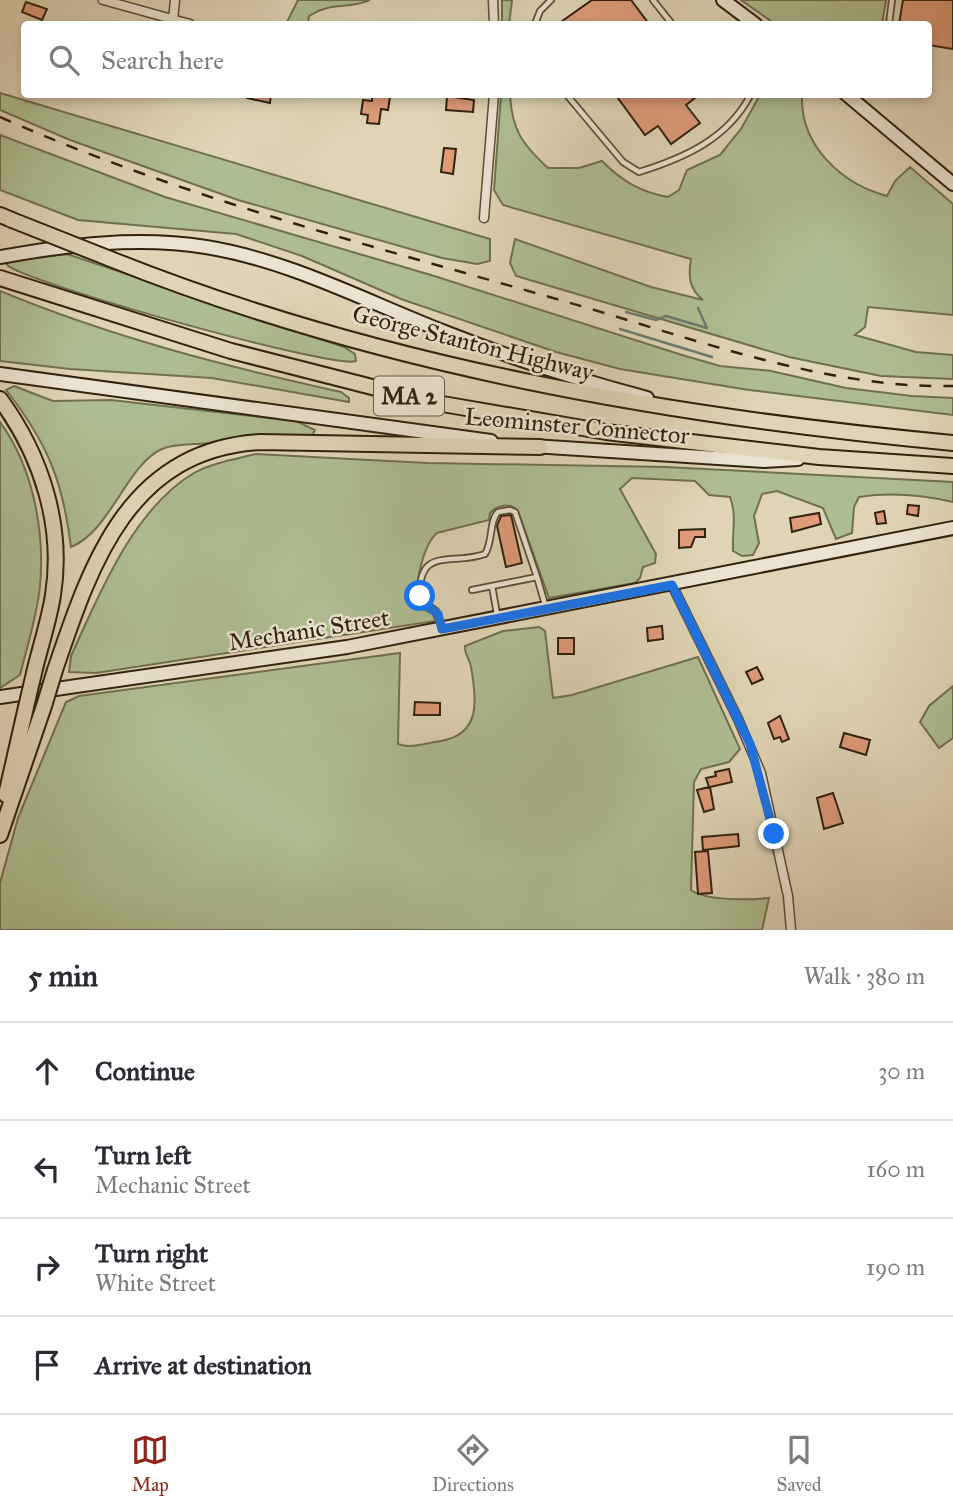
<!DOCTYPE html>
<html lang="en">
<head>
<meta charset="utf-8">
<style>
	body { margin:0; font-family:"IM FELL Great Primer",serif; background:#f2f2f3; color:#2b2b33 }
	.stop { position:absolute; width:21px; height:21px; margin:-16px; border:5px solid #1a73e8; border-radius:50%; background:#fff }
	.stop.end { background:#1a73e8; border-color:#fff; box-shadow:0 2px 7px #0008 }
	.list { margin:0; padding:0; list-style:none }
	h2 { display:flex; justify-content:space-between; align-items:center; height:91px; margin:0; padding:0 28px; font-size:30px }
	h2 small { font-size:23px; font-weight:400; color:#7c7c81 }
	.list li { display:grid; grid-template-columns:46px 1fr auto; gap:21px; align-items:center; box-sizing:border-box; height:98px; padding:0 28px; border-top:2px solid #e1e1e2 }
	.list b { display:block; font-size:26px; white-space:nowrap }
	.list p { margin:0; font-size:23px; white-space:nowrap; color:#7c7c81 }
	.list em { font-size:23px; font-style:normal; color:#7c7c81 }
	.icon { flex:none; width:38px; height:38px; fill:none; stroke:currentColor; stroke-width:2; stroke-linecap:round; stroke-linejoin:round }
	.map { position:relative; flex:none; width:953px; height:930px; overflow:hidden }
	.search { position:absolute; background:#fff; box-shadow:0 4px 10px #0003; left:21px; right:21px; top:21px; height:77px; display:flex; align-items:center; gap:18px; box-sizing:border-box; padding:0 24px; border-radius:7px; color:#7c7c81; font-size:26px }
	.sheet { height:483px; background:#fff }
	nav { display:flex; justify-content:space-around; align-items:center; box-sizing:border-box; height:98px; border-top:2px solid #e1e1e2; background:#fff; font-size:19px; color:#7c7c81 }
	nav a { display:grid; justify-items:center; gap:4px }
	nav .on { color:#8f2418 }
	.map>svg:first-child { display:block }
	.green { fill:#aebd91; stroke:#707050; stroke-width:2 }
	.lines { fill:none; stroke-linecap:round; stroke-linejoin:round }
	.stream { stroke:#6c7b70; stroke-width:2.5 }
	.building { fill:#de9a79; stroke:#31220e; stroke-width:2 }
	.service-casing { stroke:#5c4e38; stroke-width:8 }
	.minor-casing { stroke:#5c4e38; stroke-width:11 }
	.secondary-casing { stroke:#31220e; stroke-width:16 }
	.motorway-casing { stroke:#31220e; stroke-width:18 }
	.service { stroke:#eae3d0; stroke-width:4.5 }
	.minor { stroke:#eae3d0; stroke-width:8 }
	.secondary { stroke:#eae3d0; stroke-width:12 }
	.motorway { stroke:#dfd4b6; stroke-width:14 }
	.rail { stroke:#31220e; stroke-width:2.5; stroke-dasharray:12 12; stroke-linecap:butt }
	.motorway-bridge-casing { stroke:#31220e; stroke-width:18; stroke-linecap:butt }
	.motorway-bridge { stroke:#dfd4b6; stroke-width:14 }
	.route { stroke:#1a73e8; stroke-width:9 }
	.labels { text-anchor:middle; stroke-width:5; stroke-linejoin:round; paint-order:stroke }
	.shield { fill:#eae3d0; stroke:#685c48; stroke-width:2 }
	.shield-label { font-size:23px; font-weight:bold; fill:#31220e }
	.street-label { font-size:24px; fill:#31220e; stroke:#eae3d0 }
</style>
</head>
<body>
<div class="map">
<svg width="953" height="930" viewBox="0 0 953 930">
	<rect width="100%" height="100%" fill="#dfd4b6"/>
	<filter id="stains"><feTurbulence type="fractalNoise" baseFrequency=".00286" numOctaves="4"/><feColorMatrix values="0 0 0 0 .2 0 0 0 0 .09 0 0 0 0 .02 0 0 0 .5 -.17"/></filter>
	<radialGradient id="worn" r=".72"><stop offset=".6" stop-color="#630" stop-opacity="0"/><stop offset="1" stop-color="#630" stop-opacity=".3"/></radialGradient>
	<!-- green -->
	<path class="green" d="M298 0H370C346 10 333 1 309 16L308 24H286Z
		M502 0H512L509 24H502Z
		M741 0H886L882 24H775Z
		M0 93 490 239V261L477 264 442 258 238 200 70 140 0 110Z
		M501 95H510C512 130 522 144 548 168H579L602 161C622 181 640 192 668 197L679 190 687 170 720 155 741 129 760 95H802C800 146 842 184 887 196L895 181 910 167 953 204V315L868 307 865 327 855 335 916 352 953 355V379L881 376 789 357 516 276 510 263 515 239 651 287 703 300C689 289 688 276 691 259L503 205 494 190Z
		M0 135 165 197 431 275 682 355 720 366 771 371 846 388 912 396 953 398V415L749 390 620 369 556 352 401 299 302 256 236 234 78 220 0 190Z
		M67 254 344 347 355 354 356 361C335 370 26 283 7 265L8 260Z
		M0 291C111 337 224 366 341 392L349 398V402L212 378 70 369 0 361Z
		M14 386 53 401 111 400 296 421 315 430 312 436C277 437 244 439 210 443 195 445 176 443 162 449 127 464 110 532 71 547 63 481 47 442 6 390Z
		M0 422C33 467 45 531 40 586 37 616 27 647 20 675L0 688Z
		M256 454 427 463 666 467 953 482V502C922 495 890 492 859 497L854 507 852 533 836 539 823 508 777 491 762 494 754 516 759 543 753 555 742 556 733 551C732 533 737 515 730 497L709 495 695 481 632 478 620 489 656 554 655 563 643 567 640 578 635 583 549 598 518 511C510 502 497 505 490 513L489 520 437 533C422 546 416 584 416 603L420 608 433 614 435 621 96 673 69 672 71 656C99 595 133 509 194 473 212 463 236 459 256 454Z
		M539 627 545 631 553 698 572 695 698 657 740 749 729 762 701 769 694 782 691 890C706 901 749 900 769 898L762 930H0V883L18 818 66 702 79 696 400 653 398 744C411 749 427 743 441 741 481 734 477 700 471 667 470 659 464 654 465 646L503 631Z
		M953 686V738L939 748 920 722 929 706Z"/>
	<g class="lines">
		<!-- stream -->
		<path class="stream" d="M626 312 656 320 666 316 707 328 698 308
			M620 329 712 357"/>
	</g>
	<!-- building -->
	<path class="building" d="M592 0H631L649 24H558Z
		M903 0H953V49L928 45V24H899Z
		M26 2 47 9 42 20 22 12Z
		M248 94H271L270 103 247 98Z
		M615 94H700L686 105 700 123 671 144 658 126 645 135Z
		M372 95 390 97 388 110 381 109 379 124 367 123 368 115 361 114 363 100 372 101Z
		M447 96 474 100 473 112 446 110Z
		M444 148 456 149 453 174 441 172Z
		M908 505 919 506 918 516 907 514Z
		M884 511 886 523 877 524 875 513Z
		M819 513 821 524 792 532 790 518Z
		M511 515 522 563 506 567 497 526 501 516Z
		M705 529V537H695L691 547 679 548V530Z
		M662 626 663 639 648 641 647 628Z
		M558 638H574V654H558Z
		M757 667 763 679 752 684 746 672Z
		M415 702 440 703V715H414Z
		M780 716 789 739 782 742 780 737 774 739 768 723Z
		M844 733 870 740 866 755 840 747Z
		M729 769 732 782 710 787 714 809 704 812 697 790 709 787 706 778 716 776 715 772Z
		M833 793 843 823 824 829 817 798Z
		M738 834 739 846 703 850 702 837Z
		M708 851 712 893 698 894 695 852Z"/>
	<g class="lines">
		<defs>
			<path id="service" d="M653 0 672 24
				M535 24 540 11 551 0
				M889 24 892 0
				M566 94 623 162 639 172C684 158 728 139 751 94
				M472 590 492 586
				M497 614 492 586 537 577 546 608
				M441 626 436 611 420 599C417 545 451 566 485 554 493 542 489 521 498 512L510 510 515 512 537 577"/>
			<path id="minor" d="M103 0 190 24
				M493 0 494 24
				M173 20 175 0
				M484 218 494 94
				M672 585 738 719 761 773 788 896 791 930"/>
			<path id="secondary" d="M723 0 755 24
				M846 94 953 184
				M0 257C68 245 136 236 206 247 291 261 365 301 445 332 511 358 579 380 647 398
				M0 374 491 441
				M533 446 764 461 798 459
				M0 697 347 647 953 528"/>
			<path id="motorway" d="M0 215 12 220
				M108 258C377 366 666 416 953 443
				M0 278 231 351 431 402 606 432 819 457 953 466
				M0 399C41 455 64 525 53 595 49 621 40 647 34 673
				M55 670C91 564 128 450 260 442L540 447
				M6 795 26 707
				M0 835 44 706"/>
		</defs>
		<!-- service casing -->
		<use href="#service" class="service-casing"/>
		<!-- minor casing -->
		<use href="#minor" class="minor-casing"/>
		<!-- secondary casing -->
		<use href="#secondary" class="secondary-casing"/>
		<!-- motorway casing -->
		<use href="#motorway" class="motorway-casing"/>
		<!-- service -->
		<use href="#service" class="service"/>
		<!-- minor -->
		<use href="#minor" class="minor"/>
		<!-- secondary -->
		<use href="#secondary" class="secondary"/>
		<!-- motorway -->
		<use href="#motorway" class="motorway"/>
		<!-- rail -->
		<path class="rail" d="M0 117C183 198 376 247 567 302 689 337 825 389 953 386"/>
		<defs>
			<path id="motorway-bridge" d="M12 220 108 258
				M44 706 55 670
				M26 707 34 673"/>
		</defs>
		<!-- motorway-bridge casing -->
		<use href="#motorway-bridge" class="motorway-bridge-casing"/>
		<!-- motorway-bridge -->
		<use href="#motorway-bridge" class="motorway-bridge"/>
	</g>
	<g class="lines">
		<!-- route -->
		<path class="route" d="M420 596 421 601 438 614 442 629 672 585 750 744 774 834"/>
	</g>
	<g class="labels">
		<!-- shield labels -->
		<rect class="shield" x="374" y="376.5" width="70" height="39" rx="5"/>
		<g class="shield-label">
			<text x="409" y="404">MA 2</text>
		</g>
		<!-- street labels -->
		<g class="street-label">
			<text transform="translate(473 343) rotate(14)" y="8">George Stanton Highway</text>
			<text transform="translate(577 426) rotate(5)" y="8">Leominster Connector</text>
			<text transform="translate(309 630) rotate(-9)" y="8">Mechanic Street</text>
		</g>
	</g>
	<rect width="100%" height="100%" filter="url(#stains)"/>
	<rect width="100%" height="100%" fill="url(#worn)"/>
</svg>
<div class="stop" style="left:420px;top:596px"></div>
<div class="stop end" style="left:774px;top:834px"></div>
<div class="search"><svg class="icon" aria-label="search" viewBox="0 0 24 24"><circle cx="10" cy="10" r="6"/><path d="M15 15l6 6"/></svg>Search here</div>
</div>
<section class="sheet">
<h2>5 min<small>Walk · 380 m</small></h2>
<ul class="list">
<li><svg class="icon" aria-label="ahead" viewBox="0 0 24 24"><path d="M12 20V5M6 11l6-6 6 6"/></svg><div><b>Continue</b></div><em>30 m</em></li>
<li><svg class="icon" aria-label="left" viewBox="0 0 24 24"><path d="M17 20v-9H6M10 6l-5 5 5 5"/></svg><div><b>Turn left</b><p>Mechanic Street</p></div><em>160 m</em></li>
<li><svg class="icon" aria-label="right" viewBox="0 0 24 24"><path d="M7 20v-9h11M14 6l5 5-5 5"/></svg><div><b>Turn right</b><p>White Street</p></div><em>190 m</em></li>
<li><svg class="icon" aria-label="arrive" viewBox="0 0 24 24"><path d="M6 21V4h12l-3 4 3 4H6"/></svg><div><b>Arrive at destination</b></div></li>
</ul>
</section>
<nav>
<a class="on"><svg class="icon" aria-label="map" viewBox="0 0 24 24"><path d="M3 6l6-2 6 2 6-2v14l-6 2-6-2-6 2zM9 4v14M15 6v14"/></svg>Map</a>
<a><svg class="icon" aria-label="directions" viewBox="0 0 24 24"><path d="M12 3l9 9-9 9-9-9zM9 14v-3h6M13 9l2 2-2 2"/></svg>Directions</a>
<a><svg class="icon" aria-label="saved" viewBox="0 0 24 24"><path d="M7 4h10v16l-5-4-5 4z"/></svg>Saved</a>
</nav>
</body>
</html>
